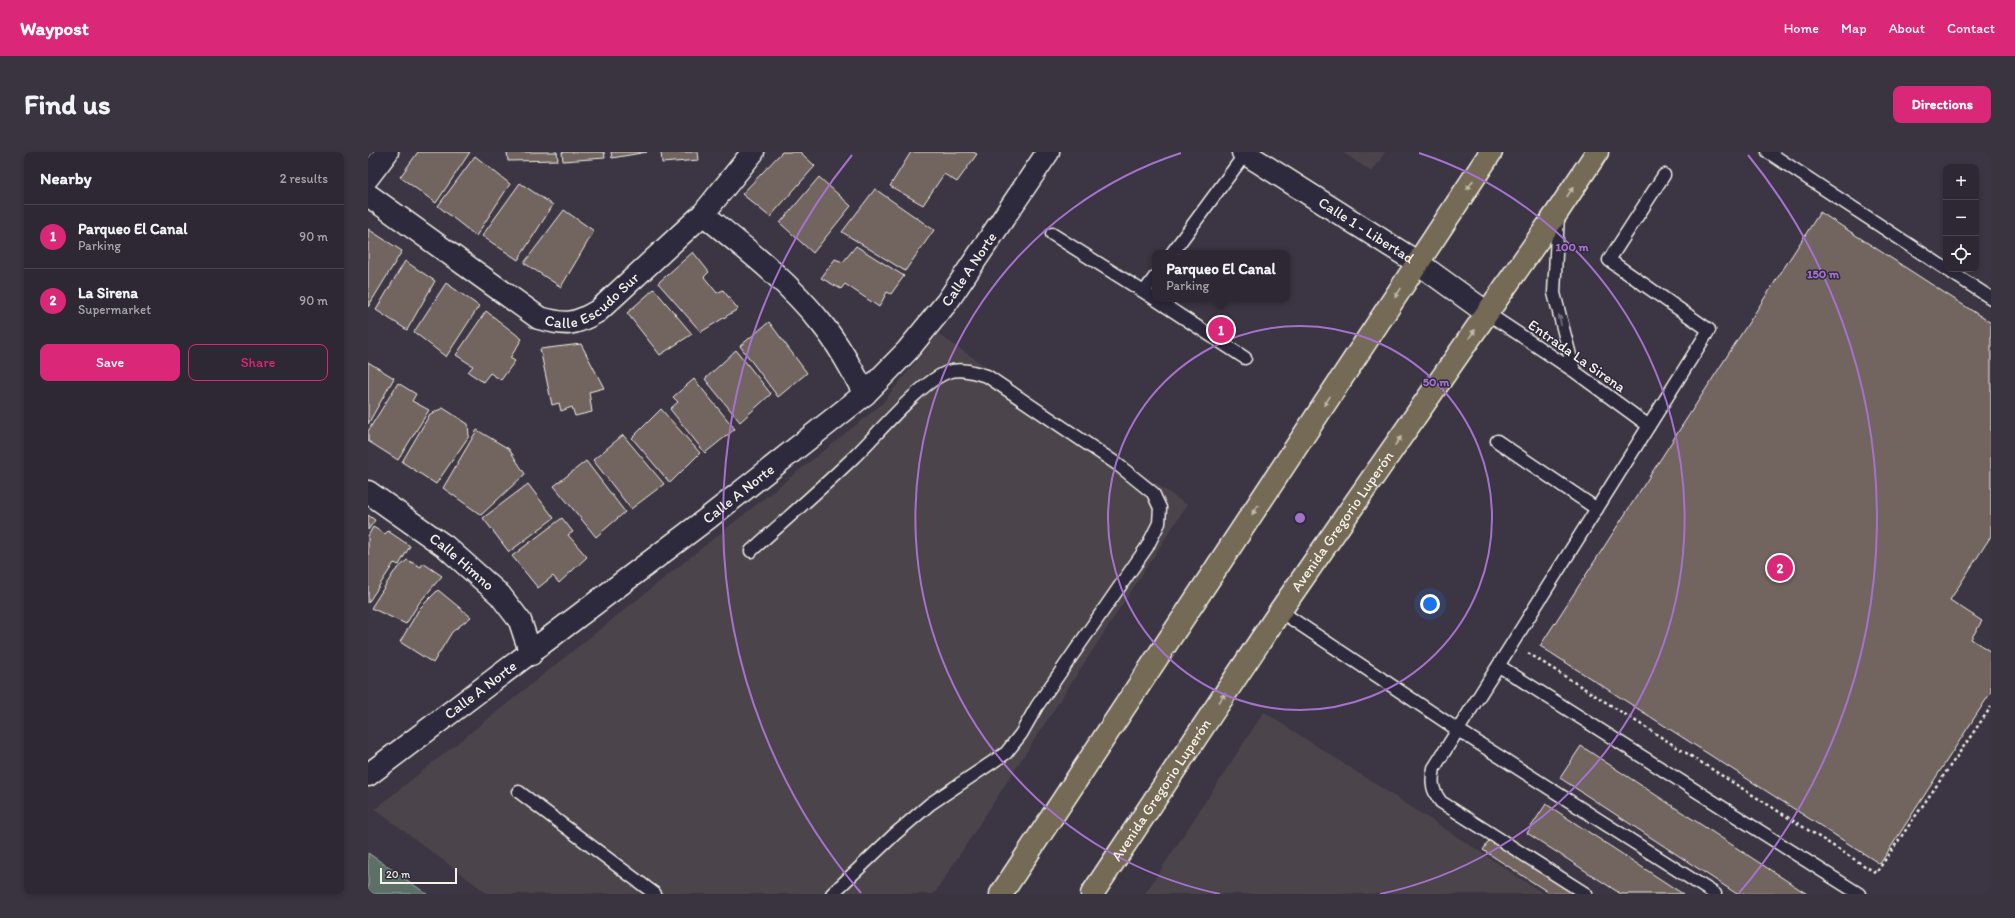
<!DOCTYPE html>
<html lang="en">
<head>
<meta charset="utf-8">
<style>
	body { margin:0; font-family:Itim,sans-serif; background:#39343f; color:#f1f3f6 }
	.controls { position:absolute; right:12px; top:12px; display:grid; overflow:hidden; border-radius:8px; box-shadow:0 2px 6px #0003 }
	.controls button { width:36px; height:36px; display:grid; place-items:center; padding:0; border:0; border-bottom:1px solid #48444e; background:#2d2833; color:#f1f3f6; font:20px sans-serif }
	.scale { position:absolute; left:12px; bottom:10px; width:77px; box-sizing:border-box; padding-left:4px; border:2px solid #f4f1e8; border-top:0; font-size:11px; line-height:14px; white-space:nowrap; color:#f4f1e8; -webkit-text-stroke:3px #2f2a3d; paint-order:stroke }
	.you { position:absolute; left:1062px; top:452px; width:14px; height:14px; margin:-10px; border:3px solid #fff; border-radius:50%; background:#1a73e8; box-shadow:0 0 0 6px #1a73e833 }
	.badge { display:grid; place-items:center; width:26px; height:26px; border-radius:50%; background:#db2777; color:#fff; font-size:13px; font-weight:700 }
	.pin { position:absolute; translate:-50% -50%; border:2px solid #fff; box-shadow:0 1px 4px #0006 }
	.popup { position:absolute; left:784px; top:98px; width:138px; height:52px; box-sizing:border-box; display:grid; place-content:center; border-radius:8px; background:#2d2833; filter:drop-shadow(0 1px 3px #0005); font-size:13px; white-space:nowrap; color:#a7a6ac }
	.popup b { font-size:15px; color:#f1f3f6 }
	.popup::after { content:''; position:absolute; left:50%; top:100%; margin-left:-8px; border:8px solid transparent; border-top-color:#2d2833 }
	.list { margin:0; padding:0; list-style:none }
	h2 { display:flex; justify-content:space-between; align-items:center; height:52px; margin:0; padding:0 16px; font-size:17px }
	h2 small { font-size:13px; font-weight:400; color:#a7a6ac }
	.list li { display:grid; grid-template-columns:26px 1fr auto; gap:12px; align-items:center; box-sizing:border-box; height:64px; padding:0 16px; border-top:1px solid #48444e }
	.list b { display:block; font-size:15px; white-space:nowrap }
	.list p { margin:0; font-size:13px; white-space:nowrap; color:#a7a6ac }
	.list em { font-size:13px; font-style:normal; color:#a7a6ac }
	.actions { display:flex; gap:8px; padding:12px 16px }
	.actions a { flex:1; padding:9px 0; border:1px solid #db2777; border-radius:8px; text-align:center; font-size:14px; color:#db2777 }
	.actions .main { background:#db2777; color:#fff }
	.icon { flex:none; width:22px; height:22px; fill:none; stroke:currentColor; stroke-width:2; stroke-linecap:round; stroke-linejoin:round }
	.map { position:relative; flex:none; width:1623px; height:742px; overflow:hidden; border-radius:8px }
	header { display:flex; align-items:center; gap:24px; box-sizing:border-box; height:56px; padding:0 20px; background:#db2777; color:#fff }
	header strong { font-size:19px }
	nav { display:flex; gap:22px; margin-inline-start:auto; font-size:14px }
	.intro { display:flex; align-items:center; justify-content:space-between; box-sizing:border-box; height:96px; padding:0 24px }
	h1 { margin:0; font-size:28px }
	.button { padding:10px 18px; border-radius:8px; background:#db2777; color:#fff; font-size:14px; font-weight:700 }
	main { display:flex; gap:24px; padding:0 24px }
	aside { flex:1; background:#2d2833; border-radius:8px; box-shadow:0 2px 6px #0003 }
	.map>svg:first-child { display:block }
	.built { fill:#4c444c }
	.green { fill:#5d6f67; stroke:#a8b0a8 }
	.building { fill:#726560; stroke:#f4f1e8 }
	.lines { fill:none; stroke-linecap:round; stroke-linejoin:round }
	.service-casing { stroke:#f4f1e8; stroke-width:15 }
	.minor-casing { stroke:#f4f1e8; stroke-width:25 }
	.primary-casing { stroke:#f4f1e8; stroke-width:25 }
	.path { stroke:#f4f1e8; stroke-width:2.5; stroke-dasharray:3 3; stroke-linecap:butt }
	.service { stroke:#2f2a3d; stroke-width:12 }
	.minor { stroke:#2f2a3d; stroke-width:22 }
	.primary { stroke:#756b55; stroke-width:22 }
	.oneway { fill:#c1bbad }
	.oneway2 { fill:#747079 }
	.ring { fill:none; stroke:#a571cd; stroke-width:2 }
	.labels { text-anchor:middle; stroke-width:3; stroke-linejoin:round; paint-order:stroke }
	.street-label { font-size:15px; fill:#f4f1e8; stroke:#2f2a3d }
	.centre { fill:#a571cd; stroke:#2f2a3d; stroke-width:2 }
	.ring-label { font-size:12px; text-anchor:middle; font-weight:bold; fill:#a571cd; stroke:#2f2a3d; stroke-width:3; stroke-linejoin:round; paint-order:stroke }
</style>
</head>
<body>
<header>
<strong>Waypost</strong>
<nav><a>Home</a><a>Map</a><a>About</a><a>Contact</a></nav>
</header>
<div class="intro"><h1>Find us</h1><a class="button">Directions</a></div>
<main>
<aside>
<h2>Nearby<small>2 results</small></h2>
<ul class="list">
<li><span class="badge">1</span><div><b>Parqueo El Canal</b><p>Parking</p></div><em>90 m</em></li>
<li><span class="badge">2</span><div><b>La Sirena</b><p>Supermarket</p></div><em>90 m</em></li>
</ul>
<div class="actions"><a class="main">Save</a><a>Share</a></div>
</aside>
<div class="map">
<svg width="1623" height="742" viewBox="0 0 1623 742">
	<rect width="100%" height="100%" fill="#3c3644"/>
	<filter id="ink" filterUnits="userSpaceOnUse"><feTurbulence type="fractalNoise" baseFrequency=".025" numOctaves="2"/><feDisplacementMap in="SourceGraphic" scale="8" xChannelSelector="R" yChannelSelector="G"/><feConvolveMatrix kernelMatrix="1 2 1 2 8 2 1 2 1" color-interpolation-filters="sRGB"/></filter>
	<g filter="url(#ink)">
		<!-- built -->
		<path class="built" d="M974 0H1017L1004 20Z
			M570 182 819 353 566 742H120L7 657 513 253Z
			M896 560 1108 697 1176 742H777Z"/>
		<!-- green -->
		<path class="green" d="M0 701 59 742H0Z"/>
		<!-- building -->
		<path class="building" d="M50 0H102L68 51 32 25Z
			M139 0H189L190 8 140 9Z
			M194 0H236L237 6 195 9Z
			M243 0H279L244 6Z
			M293 0H330L331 8 294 11Z
			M414 0H432L447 14 402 65 374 42Z
			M543 0H605L609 2 589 30 576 22 555 53 522 34Z
			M107 4 142 32 108 84 70 54Z
			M451 25 483 54 445 101 412 71Z
			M152 31 185 53 150 108 114 84Z
			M507 37 566 78 537 119 474 80Z
			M196 58 226 79 193 135 156 111Z
			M1452 60 1623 171V384L1582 448 1614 469 1603 487 1623 500V540L1512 712 1172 494Z
			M0 77 34 99 0 155Z
			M488 94 536 124 523 142 519 140 511 155 477 132 473 137 453 126 467 107 475 110Z
			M325 100 341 120 336 125 349 141 355 138 370 157 333 180 290 131Z
			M37 109 67 129 39 178 8 158Z
			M78 131 111 154 78 205 46 180Z
			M286 137 324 182 292 203 259 161Z
			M118 159 154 187 142 206 147 209 133 228 122 221 115 230 100 220 105 214 88 203Z
			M401 170 439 221 410 245 372 194Z
			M213 192 236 236 221 240 224 260 207 264 204 255 193 259 191 251 184 253 172 197Z
			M368 198 403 242 372 270 337 227Z
			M0 210 26 226 0 272Z
			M326 227 367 277 337 301 302 257 310 250 305 245Z
			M30 231 48 242 44 249 61 258 30 308 0 289V279Z
			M75 256 100 272 101 284 68 332 34 310 62 262Z
			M293 257 332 301 302 331 264 286Z
			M109 278 141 297 157 322 113 363 75 336Z
			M255 283 296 332 263 357 225 308Z
			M218 309 257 360 228 385 186 334Z
			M160 332 186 366 141 400 115 366Z
			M0 363 7 368 0 378Z
			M194 366 205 380 200 383 219 405 191 431 185 424 170 436 144 404Z
			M5 375 17 382 20 379 42 394 31 413 26 411 0 451V384Z
			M39 408 53 415 55 411 74 424 51 451 38 472 3 456 26 420Z
			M70 438 103 465 84 480 65 511 32 490 51 457Z
			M1213 594 1439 742H1369L1192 626Z
			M1178 652 1315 742H1253L1159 681Z
			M1124 684 1213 742H1183L1115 698Z"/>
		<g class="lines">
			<defs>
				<path id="service" d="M1400 0 1578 117
					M1190 63 1186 141 1206 219
					M684 82 787 147
					M804 101 877 2
					M1578 117 1623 146
					M776 140 787 125
					M787 147 877 206
					M1119 161 1206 219 1281 274
					M1129 289 1229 357
					M383 399C417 368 453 337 486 305 509 283 553 229 580 220 594 216 605 220 619 224L749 312 785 341 792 356 791 371 779 395 669 554 653 582 638 601 562 652 527 682 464 742
					M912 459 1090 578 1347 742
					M1131 514 1491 742
					M151 640 287 742
					M1218 742 1073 650C1064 638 1063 631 1066 616L1341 178 1241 108 1296 23"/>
				<g id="minor">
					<path id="s1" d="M875 0 1050 111 1119 161"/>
					<path d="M0 25 19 0"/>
					<path id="s2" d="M0 43 171 166C198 173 205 174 230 159L335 62 385 0"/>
					<path d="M335 62C377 96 420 129 454 172 471 193 484 218 497 242"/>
					<path id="s3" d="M0 340 78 395 132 443 152 469 163 502"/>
					<path id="s4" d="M0 623 340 366 497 242 539 199 579 150 680 0"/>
				</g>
				<g id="primary">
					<path d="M633 742 1123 0"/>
					<path id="s5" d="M724 742 912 459 1190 59 1229 0"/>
				</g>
			</defs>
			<!-- service casing -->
			<use href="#service" class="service-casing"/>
			<!-- minor casing -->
			<use href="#minor" class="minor-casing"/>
			<!-- primary casing -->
			<use href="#primary" class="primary-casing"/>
			<!-- path -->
			<path class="path" d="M1160 501 1508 721 1623 555"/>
			<!-- service -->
			<use href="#service" class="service"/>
			<!-- minor -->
			<use href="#minor" class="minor"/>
			<!-- primary -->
			<use href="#primary" class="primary"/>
		</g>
		<!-- one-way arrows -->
		<defs><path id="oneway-solid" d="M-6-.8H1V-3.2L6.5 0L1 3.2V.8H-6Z"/></defs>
		<g class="oneway">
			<use href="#oneway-solid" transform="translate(1102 33) rotate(123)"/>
			<use href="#oneway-solid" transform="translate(1202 40) rotate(-57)"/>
			<use href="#oneway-solid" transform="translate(1030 141) rotate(123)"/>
			<use href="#oneway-solid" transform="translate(1104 182) rotate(-55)"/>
			<use href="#oneway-solid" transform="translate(959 249) rotate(123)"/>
			<use href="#oneway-solid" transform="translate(1030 289) rotate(-55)"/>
			<use href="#oneway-solid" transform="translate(887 358) rotate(123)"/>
			<use href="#oneway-solid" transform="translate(854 546) rotate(-56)"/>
		</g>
		<use class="oneway2" href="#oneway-solid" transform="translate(1192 168) rotate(-103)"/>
	</g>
	<!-- distance rings -->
	<g class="ring">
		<circle cx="932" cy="366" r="192"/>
		<path d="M852 742A384 384 0 0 1 813 1M1051 1A384 384 0 0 1 1012 742"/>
		<path d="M493 741A577 577 0 0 1 484 3M1380 3A577 577 0 0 1 1371 741"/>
	</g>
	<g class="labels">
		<!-- street labels -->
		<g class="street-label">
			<text dy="5" stroke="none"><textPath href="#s1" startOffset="146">Calle 1 - Libertad</textPath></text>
			<text dy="5" stroke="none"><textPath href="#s4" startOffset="789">Calle A Norte</textPath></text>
			<text dy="5" stroke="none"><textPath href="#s2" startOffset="271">Calle Escudo Sur</textPath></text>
			<text transform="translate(1209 204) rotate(35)" y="5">Entrada La Sirena</text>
			<text dy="5" stroke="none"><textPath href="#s4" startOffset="465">Calle A Norte</textPath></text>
			<text dy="5" stroke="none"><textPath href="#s5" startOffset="449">Avenida Gregorio Luperón</textPath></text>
			<text dy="5" stroke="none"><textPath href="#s3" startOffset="117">Calle Himno</textPath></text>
			<text dy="5" stroke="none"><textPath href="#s4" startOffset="141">Calle A Norte</textPath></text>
			<text dy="5" stroke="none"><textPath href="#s5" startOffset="125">Avenida Gregorio Luperón</textPath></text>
		</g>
	</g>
	<circle cx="932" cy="366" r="6" class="centre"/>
	<g class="ring-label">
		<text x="1204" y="99">100 m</text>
		<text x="1455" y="126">150 m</text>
		<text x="1068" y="234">50 m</text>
	</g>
</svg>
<div class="controls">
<button>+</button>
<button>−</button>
<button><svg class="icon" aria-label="locate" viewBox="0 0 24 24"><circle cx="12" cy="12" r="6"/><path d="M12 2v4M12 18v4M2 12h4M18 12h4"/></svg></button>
</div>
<div class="scale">20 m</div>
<div class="you"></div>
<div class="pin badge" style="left:853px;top:178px">1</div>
<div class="popup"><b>Parqueo El Canal</b>Parking</div>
<div class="pin badge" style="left:1412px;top:416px">2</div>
</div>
</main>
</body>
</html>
